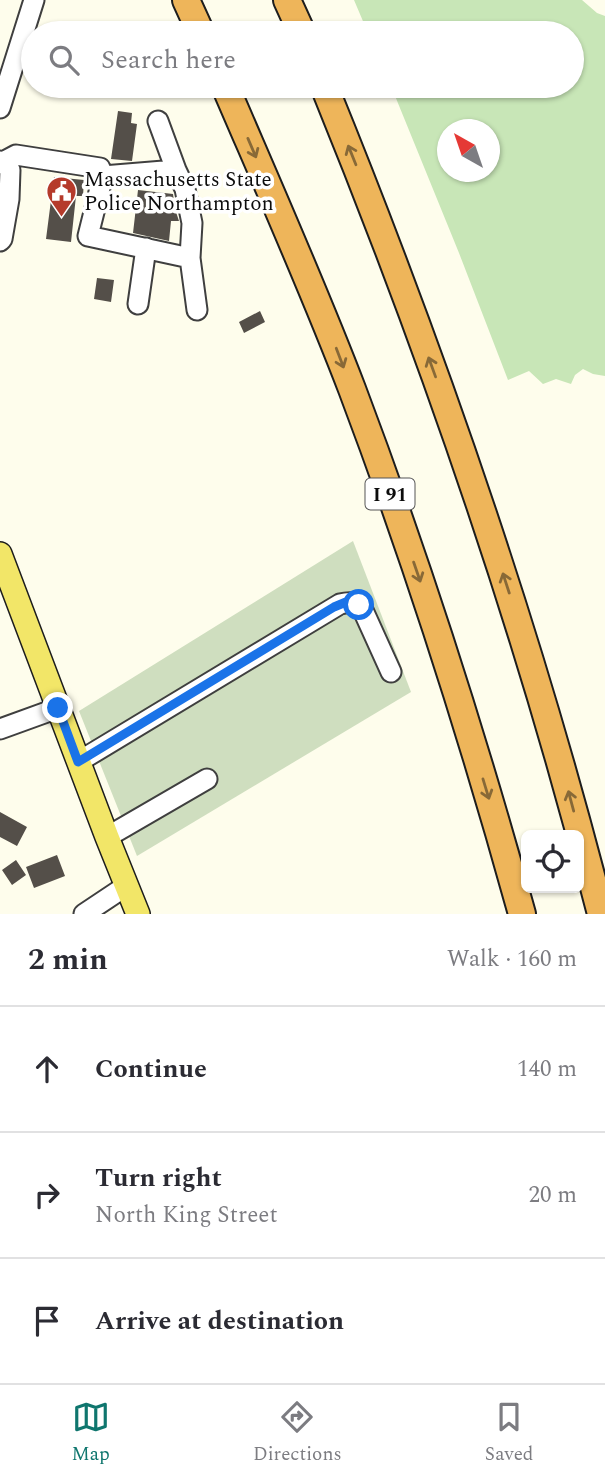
<!DOCTYPE html>
<html lang="en">
<head>
<meta charset="utf-8">
<style>
	body { margin:0; font-family:Spectral,serif; background:#f7f7f7; color:#2b2b33 }
	.controls { position:absolute; right:21px; bottom:21px; display:grid; overflow:hidden; border-radius:10px; box-shadow:0 2px 5px #0004 }
	.controls button { width:63px; height:63px; display:grid; place-items:center; padding:0; border:0; border-bottom:2px solid #e1e1e2; background:#fff; color:#2b2b33; font:35px sans-serif }
	.compass { position:absolute; left:437px; top:119px; width:63px; height:63px; border-radius:50%; background:#fff; box-shadow:0 2px 5px #0004; rotate:320deg }
	.stop { position:absolute; width:21px; height:21px; margin:-16px; border:5px solid #1a73e8; border-radius:50%; background:#fff }
	.stop.end { background:#1a73e8; border-color:#fff; box-shadow:0 2px 7px #0008 }
	.list { margin:0; padding:0; list-style:none }
	h2 { display:flex; justify-content:space-between; align-items:center; height:91px; margin:0; padding:0 28px; font-size:30px }
	h2 small { font-size:23px; font-weight:400; color:#7c7c81 }
	.list li { display:grid; grid-template-columns:46px 1fr auto; gap:21px; align-items:center; box-sizing:border-box; height:126px; padding:0 28px; border-top:2px solid #e1e1e2 }
	.list b { display:block; font-size:26px; white-space:nowrap }
	.list p { margin:0; font-size:23px; white-space:nowrap; color:#7c7c81 }
	.list em { font-size:23px; font-style:normal; color:#7c7c81 }
	.icon { flex:none; width:38px; height:38px; fill:none; stroke:currentColor; stroke-width:2; stroke-linecap:round; stroke-linejoin:round }
	.map { position:relative; flex:none; width:605px; height:914px; overflow:hidden }
	.search { position:absolute; background:#fff; box-shadow:0 2px 5px #0004; left:21px; right:21px; top:21px; height:77px; display:flex; align-items:center; gap:18px; box-sizing:border-box; padding:0 24px; border-radius:38px; color:#7c7c81; font-size:26px }
	.sheet { height:469px; background:#fff }
	nav { display:flex; justify-content:space-around; align-items:center; box-sizing:border-box; height:98px; border-top:2px solid #e1e1e2; background:#fff; font-size:19px; color:#7c7c81 }
	nav a { display:grid; justify-items:center; gap:4px }
	nav .on { color:#0f766e }
	.map>svg:first-child { display:block }
	.green { fill:#c8e6b7; fill-rule:evenodd }
	.cemetery { fill:#cfdebf }
	.building { fill:#544f49 }
	.lines { fill:none; stroke-linecap:round; stroke-linejoin:round }
	.minor-casing { stroke:#3f3f3f; stroke-width:23 }
	.major-casing { stroke:#1d1d1d; stroke-width:26 }
	.highway-casing { stroke:#1d1d1d; stroke-width:30 }
	.minor { stroke:#fff; stroke-width:19 }
	.major { stroke:#f2e668; stroke-width:23 }
	.highway { stroke:#eeb55a; stroke-width:26 }
	.oneway { stroke:#886937 }
	.route { stroke:#1a73e8; stroke-width:9 }
	.labels { text-anchor:middle; stroke-width:7; stroke-linejoin:round; paint-order:stroke }
	.shield { fill:#fff; stroke:#555; stroke-width:2 }
	.shield-label { font-size:19px; font-weight:bold; fill:#0c0c0c }
	.poi-label { font-size:21px; fill:#0c0c0c; stroke:#fff; text-anchor:start }
</style>
</head>
<body>
<div class="map">
<svg width="605" height="914" viewBox="0 0 605 914">
	<rect width="100%" height="100%" fill="#fefdec"/>
	<!-- green -->
	<path class="green" d="M354 0H582L597 13 605 16V376L593 374 583 369 575 375 571 384 556 379 543 384 529 371 508 380 459 253 391 86H572V33H368ZM448 130H490V172H448Z"/>
	<!-- cemetery -->
	<path class="cemetery" d="M353 541 411 692 137 856 79 711Z"/>
	<!-- building -->
	<path class="building" d="M118 111 132 113 131 123 137 124 132 161 111 159Z
		M54 177 84 180 83 196H76L71 242 46 239Z
		M138 190 173 194 175 209 179 221H171L169 241 133 233Z
		M97 278 114 280 111 302 94 299Z
		M260 311 265 322 244 333 239 322Z
		M0 812 27 827 17 846 0 837Z
		M57 855 65 876 34 888 26 867Z
		M16 860 26 875 12 885 2 870Z"/>
	<g class="lines">
		<defs>
			<path id="minor" d="M0 108 34 0
				M158 121 176 170
				M0 161 3 162 10 170 9 199 2 239 0 241
				M3 162 16 155 100 168 103 176 88 236 190 258 192 223 185 189 176 170 103 176
				M190 258 197 310
				M138 304 146 248
				M0 729 58 708
				M78 762 340 604C348 602 356 601 362 608L391 672
				M107 837 207 779
				M84 914 126 886"/>
			<path id="major" d="M0 554 107 837 138 914"/>
			<path id="highway" d="M186 0 201 33
				M287 0 302 33
				M225 86C268 186 313 287 352 389 417 561 473 737 522 914
				M324 86C434 356 529 631 601 914"/>
		</defs>
		<!-- minor casing -->
		<use href="#minor" class="minor-casing"/>
		<!-- major casing -->
		<use href="#major" class="major-casing"/>
		<!-- highway casing -->
		<use href="#highway" class="highway-casing"/>
		<!-- minor -->
		<use href="#minor" class="minor"/>
		<!-- major -->
		<use href="#major" class="major"/>
		<!-- highway -->
		<use href="#highway" class="highway"/>
	</g>
	<!-- one-way arrows -->
	<defs><path id="oneway-shaft" d="M-6 0H5M1.5-3L5.5 0L1.5 3" fill="none" stroke-width="1.6" stroke-linecap="round" stroke-linejoin="round" transform="scale(1.75)"/></defs>
	<g class="oneway">
		<use href="#oneway-shaft" transform="translate(252 148) rotate(67)"/>
		<use href="#oneway-shaft" transform="translate(352 155) rotate(-112)"/>
		<use href="#oneway-shaft" transform="translate(340 358) rotate(69)"/>
		<use href="#oneway-shaft" transform="translate(432 367) rotate(-110)"/>
		<use href="#oneway-shaft" transform="translate(417 572) rotate(71)"/>
		<use href="#oneway-shaft" transform="translate(506 583) rotate(-108)"/>
		<use href="#oneway-shaft" transform="translate(486 789) rotate(73)"/>
		<use href="#oneway-shaft" transform="translate(571 801) rotate(-105)"/>
	</g>
	<g class="lines">
		<!-- route -->
		<path class="route" d="M58 708 78 762 334 607 346 602 359 605"/>
	</g>
	<!-- icons -->
	<defs>
		<symbol id="civic-pin" viewBox="-11 -11 22 30"><path d="M0 17L-7.5 6A9.5 9.5 0 1 1 7.5 6Z" fill="#b53a2b" stroke="#fff"/><path d="M-.6-6.5H3V-4.5H.6V-3L4-1V1h2V6H-6V1h2V-1L-.6-3ZM-1.2 2.5V6h2.4V2.5Z" fill="#fff"/></symbol>
	</defs>
	<g fill-rule="evenodd">
		<use href="#civic-pin" x="44" y="174" width="35" height="47"/>
	</g>
	<g class="labels">
		<!-- shield labels -->
		<rect class="shield" x="365.5" y="478.5" width="49" height="31" rx="5"/>
		<g class="shield-label">
			<text x="390" y="501">I 91</text>
		</g>
		<!-- poi labels -->
		<g class="poi-label">
			<text x="84" y="186">Massachusetts State<tspan x="84" dy="24">Police Northampton</tspan></text>
		</g>
	</g>
</svg>
<div class="controls">
<button><svg class="icon" aria-label="locate" viewBox="0 0 24 24"><circle cx="12" cy="12" r="6"/><path d="M12 2v4M12 18v4M2 12h4M18 12h4"/></svg></button>
</div>
<svg class="compass" viewBox="-18 -18 36 36"><path d="M0-13l5 13h-10z" fill="#e53935"/><path d="M0 13l5-13h-10z" fill="#7c7c81"/></svg>
<div class="stop" style="left:359px;top:605px"></div>
<div class="stop end" style="left:58px;top:708px"></div>
<div class="search"><svg class="icon" aria-label="search" viewBox="0 0 24 24"><circle cx="10" cy="10" r="6"/><path d="M15 15l6 6"/></svg>Search here</div>
</div>
<section class="sheet">
<h2>2 min<small>Walk · 160 m</small></h2>
<ul class="list">
<li><svg class="icon" aria-label="ahead" viewBox="0 0 24 24"><path d="M12 20V5M6 11l6-6 6 6"/></svg><div><b>Continue</b></div><em>140 m</em></li>
<li><svg class="icon" aria-label="right" viewBox="0 0 24 24"><path d="M7 20v-9h11M14 6l5 5-5 5"/></svg><div><b>Turn right</b><p>North King Street</p></div><em>20 m</em></li>
<li><svg class="icon" aria-label="arrive" viewBox="0 0 24 24"><path d="M6 21V4h12l-3 4 3 4H6"/></svg><div><b>Arrive at destination</b></div></li>
</ul>
</section>
<nav>
<a class="on"><svg class="icon" aria-label="map" viewBox="0 0 24 24"><path d="M3 6l6-2 6 2 6-2v14l-6 2-6-2-6 2zM9 4v14M15 6v14"/></svg>Map</a>
<a><svg class="icon" aria-label="directions" viewBox="0 0 24 24"><path d="M12 3l9 9-9 9-9-9zM9 14v-3h6M13 9l2 2-2 2"/></svg>Directions</a>
<a><svg class="icon" aria-label="saved" viewBox="0 0 24 24"><path d="M7 4h10v16l-5-4-5 4z"/></svg>Saved</a>
</nav>
</body>
</html>
